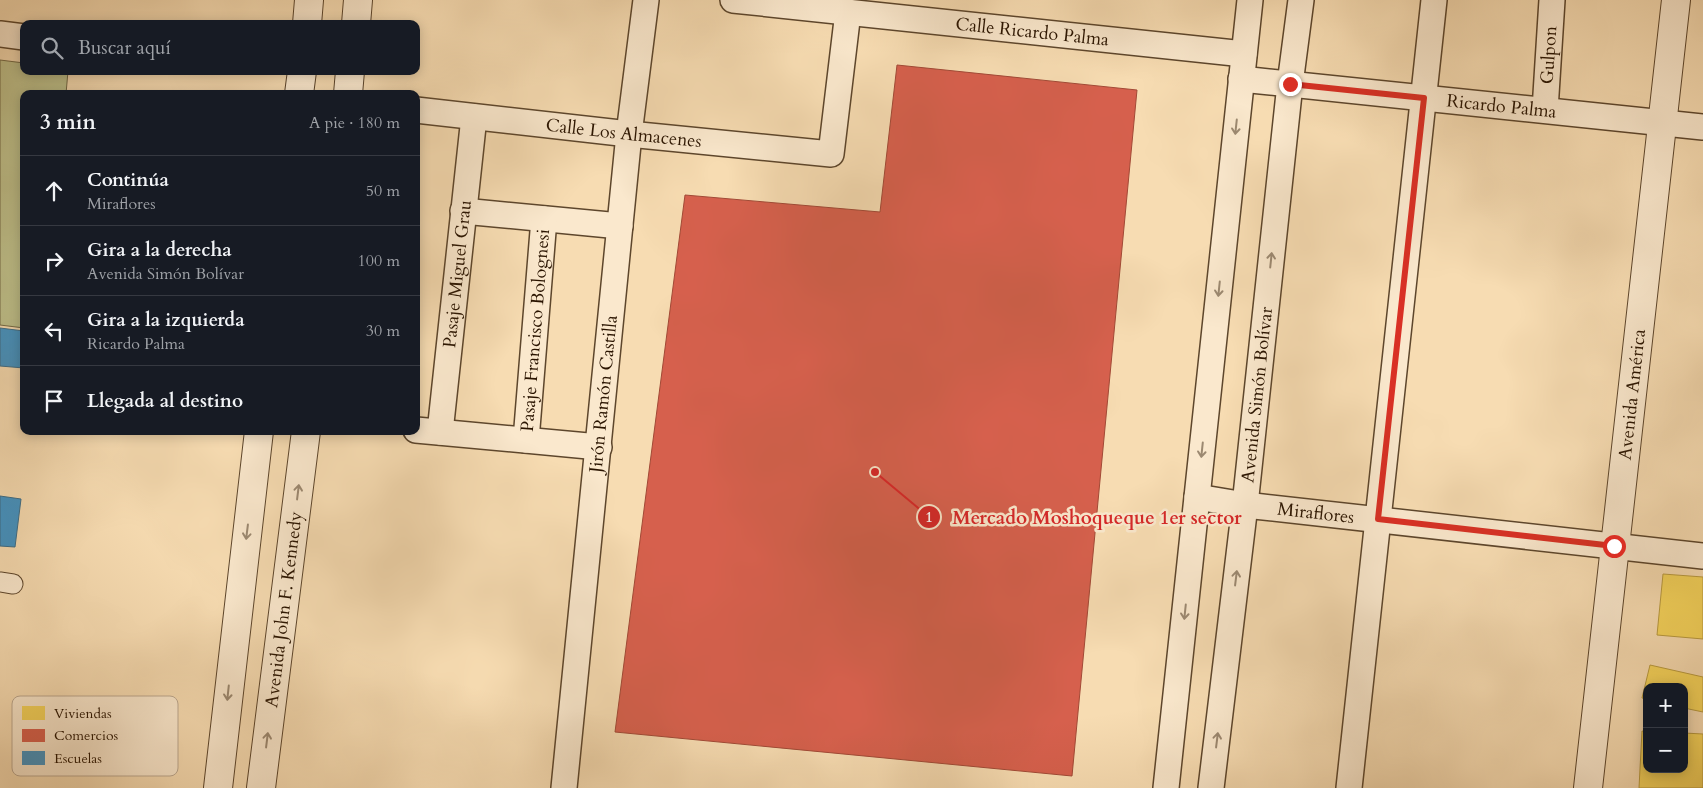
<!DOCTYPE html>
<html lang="es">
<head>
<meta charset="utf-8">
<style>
	body { margin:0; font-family:Cardo,serif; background:#20242c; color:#f1f3f6 }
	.controls { position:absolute; right:15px; bottom:15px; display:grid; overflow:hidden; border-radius:10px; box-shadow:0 2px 12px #0003 }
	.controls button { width:45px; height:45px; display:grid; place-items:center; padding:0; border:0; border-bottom:1px solid #363941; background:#171b24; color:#f1f3f6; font:25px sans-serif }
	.stop { position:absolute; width:15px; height:15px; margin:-11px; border:4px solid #d93025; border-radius:50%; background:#fff }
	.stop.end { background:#d93025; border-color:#fff; box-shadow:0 1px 5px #0008 }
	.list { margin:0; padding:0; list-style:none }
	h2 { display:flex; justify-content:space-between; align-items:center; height:65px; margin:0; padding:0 20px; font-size:21px }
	h2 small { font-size:16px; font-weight:400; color:#9ea1a6 }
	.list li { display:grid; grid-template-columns:32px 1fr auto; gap:15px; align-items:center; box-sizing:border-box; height:70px; padding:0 20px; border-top:1px solid #363941 }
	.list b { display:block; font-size:19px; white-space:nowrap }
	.list p { margin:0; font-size:16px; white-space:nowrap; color:#9ea1a6 }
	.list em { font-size:16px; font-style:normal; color:#9ea1a6 }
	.icon { flex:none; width:28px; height:28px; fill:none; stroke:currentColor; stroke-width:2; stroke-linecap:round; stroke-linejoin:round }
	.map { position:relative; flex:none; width:1703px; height:788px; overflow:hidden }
	.search { position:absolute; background:#171b24; box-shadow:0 2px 12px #0003; left:20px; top:20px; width:400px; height:55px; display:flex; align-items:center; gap:12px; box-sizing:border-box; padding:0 18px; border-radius:10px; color:#9ea1a6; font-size:19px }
	.panel { position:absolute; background:#171b24; box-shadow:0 2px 12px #0003; left:20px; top:90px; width:400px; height:345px; border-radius:10px }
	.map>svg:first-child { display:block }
	.green { fill:#bec08b; stroke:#746a46 }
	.homes { fill:#f6d55c; stroke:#b99b40 }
	.shops { fill:#d6604d; stroke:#a24936 }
	.schools { fill:#4393c3; stroke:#3c6d88 }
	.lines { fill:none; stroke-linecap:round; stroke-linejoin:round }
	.pedestrian-casing { stroke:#5d462c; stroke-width:21 }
	.minor-casing { stroke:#5d462c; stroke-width:28 }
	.tertiary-casing { stroke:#5d462c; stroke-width:30 }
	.pedestrian { stroke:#fae8cd; stroke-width:19 }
	.minor { stroke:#fae8cd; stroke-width:25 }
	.tertiary { stroke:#fae8cd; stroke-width:28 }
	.oneway { stroke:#9c8971 }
	.route { stroke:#d93025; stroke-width:6 }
	.labels { text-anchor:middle; stroke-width:5; stroke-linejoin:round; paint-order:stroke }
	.street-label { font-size:18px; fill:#2a1400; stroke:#fae8cd }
	.key { fill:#fae8cd; stroke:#bca890; stroke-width:1 }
	.key-label { font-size:14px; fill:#2a1400 }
	.leader { fill:none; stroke:#d62828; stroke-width:2 }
	.callout-dot { fill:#d62828; stroke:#fae8cd; stroke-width:2 }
	.mark-label { font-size:15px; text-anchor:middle; font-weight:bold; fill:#fff }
	.callout-label { font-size:19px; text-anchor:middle; font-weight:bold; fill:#d62828; stroke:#fae8cd; stroke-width:5; stroke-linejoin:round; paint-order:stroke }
</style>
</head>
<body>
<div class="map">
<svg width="1703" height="788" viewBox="0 0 1703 788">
	<rect width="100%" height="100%" fill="#f7dcb2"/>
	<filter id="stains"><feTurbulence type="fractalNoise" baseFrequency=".004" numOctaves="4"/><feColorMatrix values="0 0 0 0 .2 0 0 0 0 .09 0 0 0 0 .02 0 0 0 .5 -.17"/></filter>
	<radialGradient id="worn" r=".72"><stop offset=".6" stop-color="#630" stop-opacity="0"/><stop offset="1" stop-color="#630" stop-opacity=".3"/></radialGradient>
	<!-- green -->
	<path class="green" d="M0 60 24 63V71H68L66 94H24V328L0 325Z"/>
	<!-- homes -->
	<path class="homes" d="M1663 574 1703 577V639L1657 635Z
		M1650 665 1703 677V712L1684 708V687H1647V699L1642 698Z
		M1642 731 1647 732V769H1684V733L1703 734V788H1639Z"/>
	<!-- shops -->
	<path class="shops" d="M897 65 1137 90 1072 776 615 732 685 195 880 212Z"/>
	<!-- schools -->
	<path class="schools" d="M0 328 24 331V368L0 366Z
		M0 496 21 499 15 547 0 546Z"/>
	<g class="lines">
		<defs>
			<path id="pedestrian" d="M0 582 13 584"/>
			<g id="minor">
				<path id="s1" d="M733 0 1244 54"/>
				<path d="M0 34 24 37"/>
				<path id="s2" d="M1241 79 1703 127"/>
				<path id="s3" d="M416 110 629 134 831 154 848 12"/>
				<path id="s4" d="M1545 110 1552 0"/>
				<path d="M463 211 620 226"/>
				<path d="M416 430 599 447"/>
				<path id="s5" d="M440 432 474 117"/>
				<path id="s6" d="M526 440 544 219"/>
				<path id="s7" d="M1197 497 1245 505 1703 556"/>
				<path id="s8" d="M564 788 629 134 646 0"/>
				<path d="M1166 788 1250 0"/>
				<path id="s9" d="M1211 788 1245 505 1290 84 1301 0"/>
				<path d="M1349 788 1434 0"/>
			</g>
			<g id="tertiary">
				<path d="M307 24 309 0"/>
				<path d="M356 24 358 0"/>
				<path d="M299 94 302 71"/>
				<path d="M348 94 350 71"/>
				<path d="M218 788 259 431"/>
				<path id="s10" d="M261 788 306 431"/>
				<path id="s11" d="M1588 788 1676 0"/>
			</g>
		</defs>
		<!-- pedestrian casing -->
		<use href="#pedestrian" class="pedestrian-casing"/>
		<!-- minor casing -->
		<use href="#minor" class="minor-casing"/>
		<!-- tertiary casing -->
		<use href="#tertiary" class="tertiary-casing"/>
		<!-- pedestrian -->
		<use href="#pedestrian" class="pedestrian"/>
		<!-- minor -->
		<use href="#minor" class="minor"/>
		<!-- tertiary -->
		<use href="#tertiary" class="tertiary"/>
	</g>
	<!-- one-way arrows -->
	<defs><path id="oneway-shaft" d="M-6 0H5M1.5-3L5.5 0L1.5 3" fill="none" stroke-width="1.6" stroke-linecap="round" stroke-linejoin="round" transform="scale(1.25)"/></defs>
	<g class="oneway">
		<use href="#oneway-shaft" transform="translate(1236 127) rotate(96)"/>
		<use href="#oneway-shaft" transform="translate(1271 260) rotate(-84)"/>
		<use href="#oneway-shaft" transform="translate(1219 289) rotate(96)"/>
		<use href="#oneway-shaft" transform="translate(1202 450) rotate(96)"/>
		<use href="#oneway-shaft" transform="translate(298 492) rotate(-83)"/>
		<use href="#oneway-shaft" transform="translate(247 532) rotate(97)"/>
		<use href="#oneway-shaft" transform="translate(1236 578) rotate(-83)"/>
		<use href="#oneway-shaft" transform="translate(1185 612) rotate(96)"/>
		<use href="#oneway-shaft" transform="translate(228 693) rotate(96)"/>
		<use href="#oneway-shaft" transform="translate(267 740) rotate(-83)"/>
		<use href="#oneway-shaft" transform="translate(1217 740) rotate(-83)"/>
	</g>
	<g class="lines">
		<!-- route -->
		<path class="route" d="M1290 84 1424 98 1378 519 1614 546"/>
	</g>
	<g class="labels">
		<!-- street labels -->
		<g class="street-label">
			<text dy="6" stroke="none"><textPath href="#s1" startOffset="301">Calle Ricardo Palma</textPath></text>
			<text dy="6" stroke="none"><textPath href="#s4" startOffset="55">Gulpon</textPath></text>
			<text dy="6" stroke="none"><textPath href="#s2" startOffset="262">Ricardo Palma</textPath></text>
			<text dy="6" stroke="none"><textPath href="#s3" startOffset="209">Calle Los Almacenes</textPath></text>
			<text dy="6" stroke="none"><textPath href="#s5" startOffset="159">Pasaje Miguel Grau</textPath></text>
			<text dy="6" stroke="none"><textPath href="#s6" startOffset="110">Pasaje Francisco Bolognesi</textPath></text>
			<text dy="6" stroke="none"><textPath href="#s8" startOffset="396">Jirón Ramón Castilla</textPath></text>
			<text dy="6" stroke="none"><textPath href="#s9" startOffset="396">Avenida Simón Bolívar</textPath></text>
			<text dy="6" stroke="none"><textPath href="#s11" startOffset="396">Avenida América</textPath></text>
			<text dy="6" stroke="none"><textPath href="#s7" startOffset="120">Miraflores</textPath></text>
			<text dy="6" stroke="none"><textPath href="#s10" startOffset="180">Avenida John F. Kennedy</textPath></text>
		</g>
	</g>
	<!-- legend -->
	<rect x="12" y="696" width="166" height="80" rx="8" class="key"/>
	<rect x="22" y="706" width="23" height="14" fill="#f6d55c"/>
	<rect x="22" y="729" width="23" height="13" fill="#d6604d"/>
	<rect x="22" y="751" width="23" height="14" fill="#4393c3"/>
	<g class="key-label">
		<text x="54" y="718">Viviendas</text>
		<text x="54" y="740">Comercios</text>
		<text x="54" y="763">Escuelas</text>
	</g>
	<!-- callouts -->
	<path class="leader" d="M875 472L929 517"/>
	<g class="callout-dot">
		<circle cx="875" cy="472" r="5"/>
		<circle cx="929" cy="517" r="12"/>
	</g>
	<g class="mark-label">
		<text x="929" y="522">1</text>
	</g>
	<g class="callout-label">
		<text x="1097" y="524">Mercado Moshoqueque 1er sector</text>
	</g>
	<rect width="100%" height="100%" filter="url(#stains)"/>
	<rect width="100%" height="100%" fill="url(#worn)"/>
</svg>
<div class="controls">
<button>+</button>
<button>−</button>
</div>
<div class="stop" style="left:1614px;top:546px"></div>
<div class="stop end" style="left:1290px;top:84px"></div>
<div class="search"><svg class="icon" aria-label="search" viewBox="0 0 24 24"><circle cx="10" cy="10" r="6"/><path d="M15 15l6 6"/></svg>Buscar aquí</div>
<section class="panel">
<h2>3 min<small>A pie · 180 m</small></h2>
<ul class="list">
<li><svg class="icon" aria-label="ahead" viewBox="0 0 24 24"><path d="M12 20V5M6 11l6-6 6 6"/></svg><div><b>Continúa</b><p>Miraflores</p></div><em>50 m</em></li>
<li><svg class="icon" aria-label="right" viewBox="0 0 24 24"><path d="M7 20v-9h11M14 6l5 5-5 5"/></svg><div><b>Gira a la derecha</b><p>Avenida Simón Bolívar</p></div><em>100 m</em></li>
<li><svg class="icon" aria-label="left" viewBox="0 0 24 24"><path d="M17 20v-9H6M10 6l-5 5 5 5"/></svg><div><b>Gira a la izquierda</b><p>Ricardo Palma</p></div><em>30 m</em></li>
<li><svg class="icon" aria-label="arrive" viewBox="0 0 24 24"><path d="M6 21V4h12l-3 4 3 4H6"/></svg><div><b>Llegada al destino</b></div></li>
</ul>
</section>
</div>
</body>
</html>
